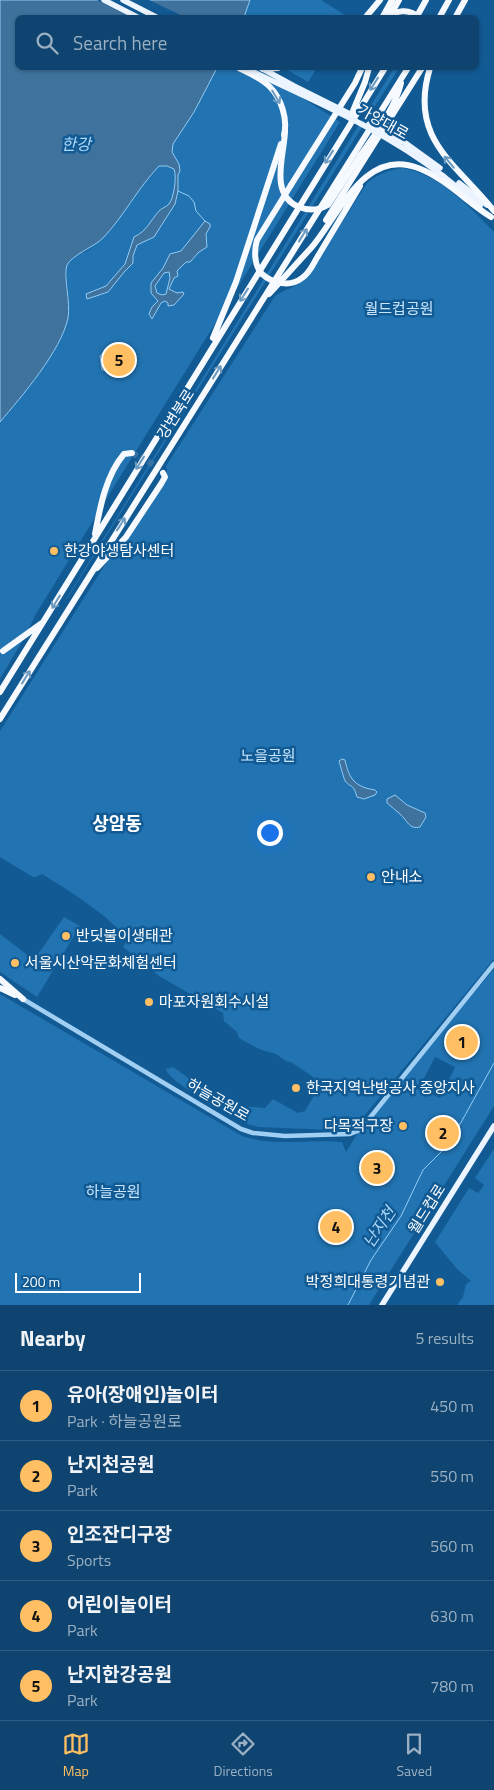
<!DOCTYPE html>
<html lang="en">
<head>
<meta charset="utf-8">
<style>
	body { margin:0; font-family:"Titillium Web","Noto Sans KR",sans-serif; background:#1c4e77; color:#f1f3f6 }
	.scale { position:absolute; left:15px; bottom:12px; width:126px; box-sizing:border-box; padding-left:5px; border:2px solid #fff; border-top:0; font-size:14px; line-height:18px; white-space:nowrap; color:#fff; -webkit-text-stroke:4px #125a94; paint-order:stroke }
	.you { position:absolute; left:269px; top:832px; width:18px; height:18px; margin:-12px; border:4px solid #fff; border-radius:50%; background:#1a73e8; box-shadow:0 0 0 8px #1a73e833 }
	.badge { display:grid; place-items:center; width:32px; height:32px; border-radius:50%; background:#ffbf62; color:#111; font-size:16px; font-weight:700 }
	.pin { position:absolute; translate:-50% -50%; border:2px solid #fff; box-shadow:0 1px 5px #0006 }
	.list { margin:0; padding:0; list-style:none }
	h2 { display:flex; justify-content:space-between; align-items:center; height:65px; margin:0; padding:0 20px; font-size:21px }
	h2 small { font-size:16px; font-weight:400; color:#9bb0c3 }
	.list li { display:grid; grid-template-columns:32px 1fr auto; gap:15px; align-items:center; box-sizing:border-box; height:70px; padding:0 20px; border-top:1px solid #2e5c82 }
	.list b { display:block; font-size:19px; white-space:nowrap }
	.list p { margin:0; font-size:16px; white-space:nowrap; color:#9bb0c3 }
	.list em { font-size:16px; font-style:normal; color:#9bb0c3 }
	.icon { flex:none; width:28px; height:28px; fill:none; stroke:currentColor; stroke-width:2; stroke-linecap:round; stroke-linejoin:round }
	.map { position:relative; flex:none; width:494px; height:1305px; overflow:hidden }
	.search { position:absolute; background:#0e446f; box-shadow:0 1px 4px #0004; left:15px; right:15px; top:15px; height:55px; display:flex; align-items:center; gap:12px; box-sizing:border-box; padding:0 18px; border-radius:8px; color:#9bb0c3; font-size:19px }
	.sheet { height:415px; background:#0e446f }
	nav { display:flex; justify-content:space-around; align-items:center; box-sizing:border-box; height:70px; border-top:1px solid #2e5c82; background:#0e446f; font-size:14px; color:#9bb0c3 }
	nav a { display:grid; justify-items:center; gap:2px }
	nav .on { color:#ffbf62 }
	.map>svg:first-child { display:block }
	.green { fill:#2173b1; fill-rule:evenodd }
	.water { fill:#3f729c; stroke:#92ccf6; fill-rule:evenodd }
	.pier { fill:#125a94 }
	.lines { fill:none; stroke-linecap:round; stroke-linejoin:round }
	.stream { stroke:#92ccf6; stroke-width:1 }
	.trunk-tunnel { stroke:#3673a4; stroke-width:6; stroke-dasharray:6 3; stroke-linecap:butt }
	.tertiary { stroke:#a0cff3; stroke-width:4.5 }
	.primary { stroke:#ecf5ff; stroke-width:5.5 }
	.trunk { stroke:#f6faff; stroke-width:6 }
	.primary-bridge { stroke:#ecf5ff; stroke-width:5.5 }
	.trunk-bridge { stroke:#f6faff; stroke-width:6 }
	.oneway { stroke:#6d9abf }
	.poi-dot { fill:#ffbf62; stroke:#125a94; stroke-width:2 }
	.labels { text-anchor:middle; stroke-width:5; stroke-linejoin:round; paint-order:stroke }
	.street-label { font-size:15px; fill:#fff; stroke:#125a94 }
	.park-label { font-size:15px; fill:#c7e6fd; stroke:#125a94 }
	.poi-label { font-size:15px; fill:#fff; stroke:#125a94; text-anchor:start }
	.water-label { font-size:16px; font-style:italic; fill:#acd8fa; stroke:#125a94 }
	.quarter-label { font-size:18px; font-weight:bold; fill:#fff; stroke:#125a94 }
</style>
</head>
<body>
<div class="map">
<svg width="494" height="1305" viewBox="0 0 494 1305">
	<rect width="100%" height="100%" fill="#125a94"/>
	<!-- green -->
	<path class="green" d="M250 0H321L348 17 244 18Z
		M217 68H256L340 122 110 493 36 614 23 640 0 679V422L31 385 62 336 68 318 69 304 66 269 68 263 74 256 87 251 101 239 114 225 144 182 159 166 194 112Z
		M284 68H317L308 82Z
		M394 68H399L67 599H66Z
		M403 168C440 175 469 206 494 232V959L360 1121 333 1130 259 1127 250 1125C235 1116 168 1083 166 1069L173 1067 208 1092 240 1106 265 1108 273 1099 298 1113 305 1111 320 1085 319 1081 291 1062C284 1062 280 1055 273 1053 259 1050 251 1045 239 1038L237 1032 224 1021 223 1013 159 976 123 947 128 938 127 935C116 929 110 920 100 913 82 899 62 886 42 874L36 877H33L0 857V731L113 552 153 495 167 471 166 466 275 296C286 289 296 287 307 278L367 183C378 174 388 170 403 168Z
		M64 917 80 926 37 997 0 972V934L34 960Z
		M494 969V1106L369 1305H0V994L242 1136C275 1147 308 1139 342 1142L346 1152 360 1129 436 1037ZM435 1057 455 1067 440 1098 419 1088Z
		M494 1149V1305H457L463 1297 466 1284 471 1281 457 1269 435 1242 469 1188 478 1193 484 1185 475 1178Z"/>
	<!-- water -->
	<path class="water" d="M0 0H250L244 17 18 18V68H217L194 112 173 144 172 152 179 164 180 171 178 175V191L175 204 154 237 137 245 133 256V263L125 271 108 292 87 299 86 294 106 286 125 264 134 237C147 231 150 221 159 211 162 208 166 207 169 204 174 198 177 176 174 169L167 166H159C137 189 124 216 103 238 94 247 72 255 67 265 63 275 71 303 68 318 61 351 22 396 0 422Z
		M205 221 210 224V227L206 234 207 247 199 252 190 262H186L177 271 178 276 174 278 169 289 177 293 183 292 184 294 174 305 168 306V303L165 301 161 303 152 319 149 314 152 307 158 301 151 293V283L163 268 170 254 181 251ZM169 272 170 278 166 294 162 295 157 293 155 286 164 273Z
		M106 350 111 351 113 355 112 359 108 358 107 360V365L110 366 112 364 109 370H102L100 356Z
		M342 759 345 760C349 779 355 787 375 790L377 792 375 795 364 799 357 797C353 784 353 789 345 781 344 779 340 764 339 761Z
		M395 795 407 805 425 813 426 817 420 827C409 830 407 820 400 814 396 810 391 807 387 803V799Z"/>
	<!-- pier -->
	<path class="pier" d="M97 0H149L185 17 132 18Z"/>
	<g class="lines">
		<!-- stream -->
		<path class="stream" d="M178 191 189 196 194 202 196 211 205 221
			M348 1305 371 1260 401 1216 423 1170 449 1144 494 1063"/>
		<!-- trunk-tunnel -->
		<path class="trunk-tunnel" d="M132 453 151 463 161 471"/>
		<!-- tertiary -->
		<path class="tertiary" d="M23 999 241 1129 253 1133 285 1136 350 1134 360 1130 494 964"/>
		<!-- primary -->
		<path class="primary" d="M104 0 139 18
			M123 0 158 18
			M443 176 480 206
			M459 183 487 205
			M382 1305 494 1126"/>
		<!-- trunk -->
		<path class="trunk" d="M390 16 399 0
			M365 18 380 0
			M382 18 392 0
			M416 18 426 0
			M439 18 449 0
			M455 18 465 0
			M239 68C249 73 261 78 270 87 281 98 288 119 284 135
			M430 68C408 139 456 163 494 211
			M263 69 278 68
			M350 118 365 82 369 68
			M360 156C375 134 395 109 401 83
			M291 185 355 83 362 68
			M326 220 422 68
			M318 256 360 186
			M269 294C283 279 297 263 311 248 338 217 364 147 418 168 445 178 467 202 491 217
			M213 338 236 282 281 144
			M95 534C100 507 106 475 124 454L132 453
			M97 568 126 537 161 484 165 477 163 473
			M3 651 42 623
			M0 692 385 68
			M0 719 408 68
			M0 979 23 999
			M0 988 15 995"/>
		<!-- primary-bridge -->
		<path class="primary-bridge" d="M245 68C312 100 383 129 443 176
			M261 68 294 86 348 113
			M369 124 404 142 440 168"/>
		<!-- trunk-bridge -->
		<path class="trunk-bridge" d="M384 18C397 11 408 7 420 18
			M285 130C285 154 268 194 299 207 309 211 319 210 328 205L360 156
			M291 185 257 240C254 250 254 266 262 274 273 284 291 287 302 278 310 273 313 264 318 256"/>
	</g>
	<!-- one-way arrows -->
	<defs><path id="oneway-shaft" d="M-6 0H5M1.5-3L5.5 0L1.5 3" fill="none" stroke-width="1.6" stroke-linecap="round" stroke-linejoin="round" transform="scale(1.25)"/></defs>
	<g class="oneway">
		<use href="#oneway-shaft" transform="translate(374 84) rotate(122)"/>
		<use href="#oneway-shaft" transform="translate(276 97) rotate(59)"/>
		<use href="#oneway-shaft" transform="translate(329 157) rotate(122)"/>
		<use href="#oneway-shaft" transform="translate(449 162) rotate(-130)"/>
		<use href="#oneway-shaft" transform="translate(303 235) rotate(-58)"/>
		<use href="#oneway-shaft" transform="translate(244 295) rotate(122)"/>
		<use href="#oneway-shaft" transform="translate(217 372) rotate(-58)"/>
		<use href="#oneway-shaft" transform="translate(140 463) rotate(122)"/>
		<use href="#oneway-shaft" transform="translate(121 524) rotate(-58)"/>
		<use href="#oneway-shaft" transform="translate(56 602) rotate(121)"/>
		<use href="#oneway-shaft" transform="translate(26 677) rotate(-58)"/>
	</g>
	<!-- markers -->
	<g class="poi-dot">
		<circle cx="54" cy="551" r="5"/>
		<circle cx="371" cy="877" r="5"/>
		<circle cx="66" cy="936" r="5"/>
		<circle cx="15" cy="963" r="5"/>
		<circle cx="149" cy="1002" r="5"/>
		<circle cx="296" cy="1088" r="5"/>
		<circle cx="403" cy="1126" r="5"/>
		<circle cx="440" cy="1282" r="5"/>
	</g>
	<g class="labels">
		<!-- street labels -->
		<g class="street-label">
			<text transform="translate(383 122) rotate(29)" y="5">가양대로</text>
			<text transform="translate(176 414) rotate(-58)" y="5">강변북로</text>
			<text transform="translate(218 1100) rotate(30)" y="5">하늘공원로</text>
			<text transform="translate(427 1209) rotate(-58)" y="5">월드컵로</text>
		</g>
		<!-- park labels -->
		<g class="park-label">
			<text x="399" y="314">월드컵공원</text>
			<text x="268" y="761">노을공원</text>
			<text x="113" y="1197">하늘공원</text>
		</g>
		<!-- poi labels -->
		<g class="poi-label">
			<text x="64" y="556">한강야생탐사센터</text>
			<text x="381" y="882">안내소</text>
			<text x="76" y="941">반딧불이생태관</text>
			<text x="25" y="968">서울시산악문화체험센터</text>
			<text x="159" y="1007">마포자원회수시설</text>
			<text x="306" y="1093">한국지역난방공사 중앙지사</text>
			<text x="393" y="1131" text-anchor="end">다목적구장</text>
			<text x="430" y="1287" text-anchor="end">박정희대통령기념관</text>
		</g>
		<!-- water labels -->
		<g class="water-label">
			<text x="76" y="150">한강</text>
			<text transform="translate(379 1227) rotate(-56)" y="6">난지천</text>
		</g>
		<!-- quarter labels -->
		<g class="quarter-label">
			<text x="117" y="830">상암동</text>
		</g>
	</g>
</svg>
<div class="scale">200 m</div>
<div class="you"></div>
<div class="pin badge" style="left:462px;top:1042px">1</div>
<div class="pin badge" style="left:443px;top:1133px">2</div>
<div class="pin badge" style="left:377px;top:1168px">3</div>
<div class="pin badge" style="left:336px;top:1227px">4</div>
<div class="pin badge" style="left:119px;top:360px">5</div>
<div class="search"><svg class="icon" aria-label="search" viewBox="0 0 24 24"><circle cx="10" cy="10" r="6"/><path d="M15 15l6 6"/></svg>Search here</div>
</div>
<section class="sheet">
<h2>Nearby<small>5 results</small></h2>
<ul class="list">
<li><span class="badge">1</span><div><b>유아(장애인)놀이터</b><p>Park · 하늘공원로</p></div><em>450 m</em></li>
<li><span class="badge">2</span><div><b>난지천공원</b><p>Park</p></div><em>550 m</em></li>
<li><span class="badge">3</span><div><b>인조잔디구장</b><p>Sports</p></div><em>560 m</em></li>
<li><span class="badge">4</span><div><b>어린이놀이터</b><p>Park</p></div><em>630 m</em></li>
<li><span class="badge">5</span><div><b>난지한강공원</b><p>Park</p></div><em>780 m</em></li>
</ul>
</section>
<nav>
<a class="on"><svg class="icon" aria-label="map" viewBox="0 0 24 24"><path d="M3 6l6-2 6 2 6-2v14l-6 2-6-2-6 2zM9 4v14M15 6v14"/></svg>Map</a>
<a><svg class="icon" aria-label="directions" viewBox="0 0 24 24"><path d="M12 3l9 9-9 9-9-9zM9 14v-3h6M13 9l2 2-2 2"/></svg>Directions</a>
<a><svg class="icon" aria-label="saved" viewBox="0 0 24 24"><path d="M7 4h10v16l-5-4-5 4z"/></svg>Saved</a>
</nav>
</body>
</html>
